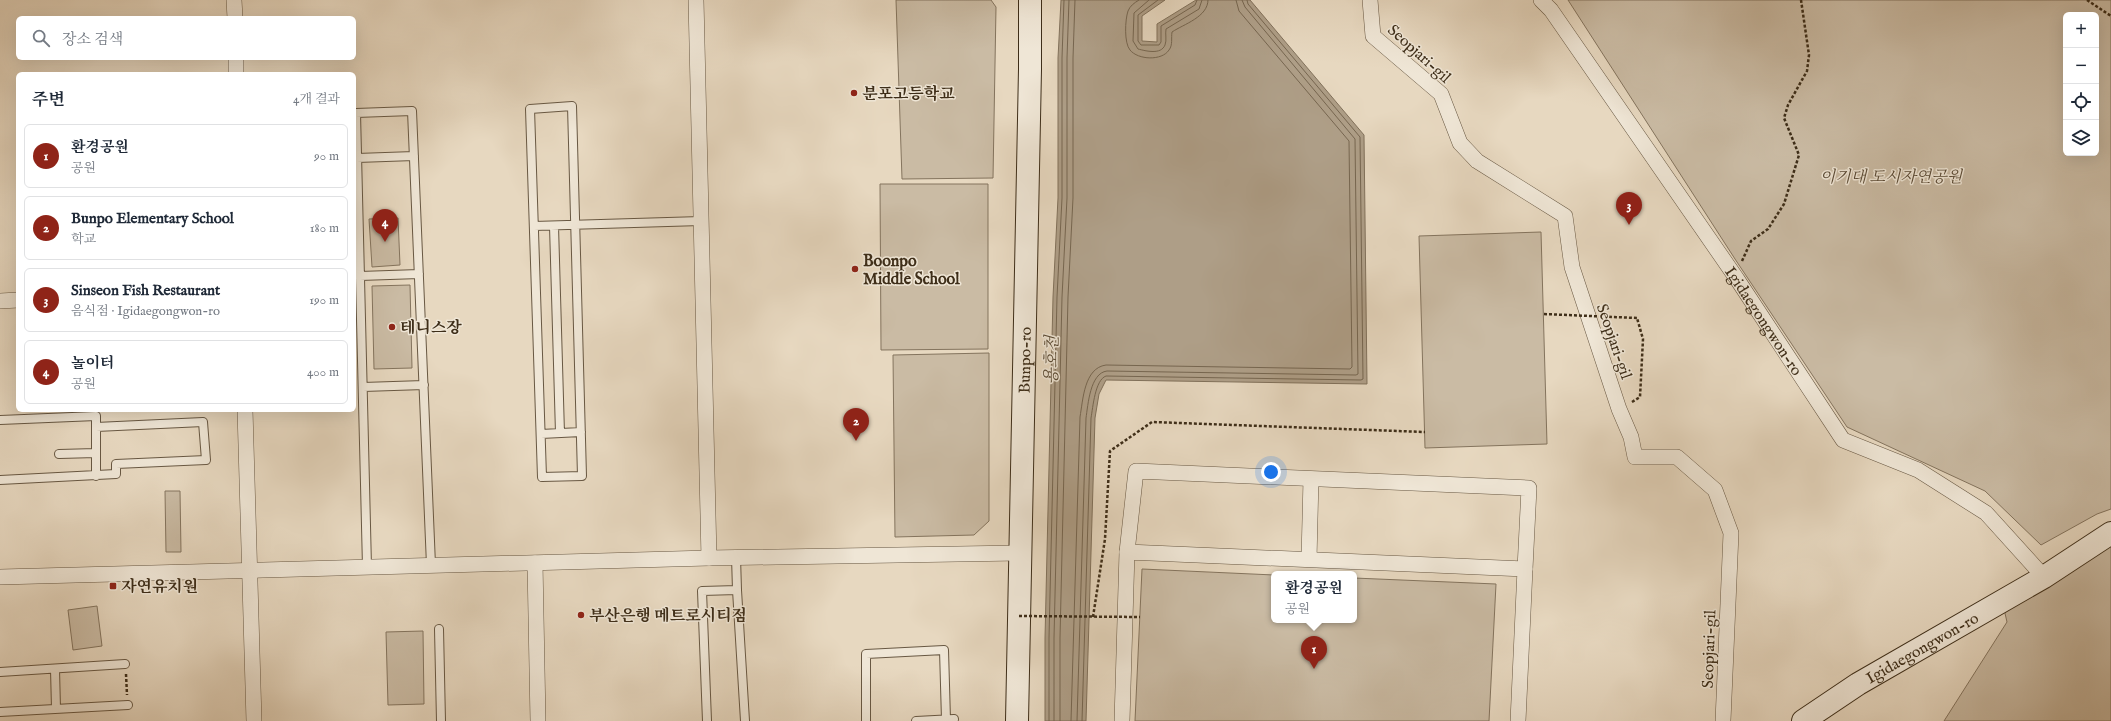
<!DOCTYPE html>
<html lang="ko">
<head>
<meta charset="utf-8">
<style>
	body { margin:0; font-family:"IM FELL English","Noto Serif KR",serif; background:#f6f6f7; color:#1f2937 }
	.controls { position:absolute; right:12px; top:12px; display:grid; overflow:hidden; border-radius:6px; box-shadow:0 4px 16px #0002 }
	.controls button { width:36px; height:36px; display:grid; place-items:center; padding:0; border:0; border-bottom:1px solid #e0e1e3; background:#fff; color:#1f2937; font:20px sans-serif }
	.you { position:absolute; left:1271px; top:472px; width:14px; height:14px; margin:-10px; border:3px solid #fff; border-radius:50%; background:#1a73e8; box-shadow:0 0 0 6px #1a73e833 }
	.badge { display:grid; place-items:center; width:26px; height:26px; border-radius:50%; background:#8f2418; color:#fff; font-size:13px; font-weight:700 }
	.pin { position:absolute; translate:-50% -33px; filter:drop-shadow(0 1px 2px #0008) }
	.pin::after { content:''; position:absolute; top:21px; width:14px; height:12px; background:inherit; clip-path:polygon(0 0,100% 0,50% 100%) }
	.popup { position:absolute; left:1271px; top:571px; width:86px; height:52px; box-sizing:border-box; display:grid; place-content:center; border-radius:6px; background:#fff; filter:drop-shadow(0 1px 3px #0005); font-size:13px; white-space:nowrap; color:#747a83 }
	.popup b { font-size:15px; color:#1f2937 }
	.popup::after { content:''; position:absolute; left:50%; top:100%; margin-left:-8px; border:8px solid transparent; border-top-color:#fff }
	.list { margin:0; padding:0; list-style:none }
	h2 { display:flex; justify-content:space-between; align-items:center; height:52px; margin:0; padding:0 16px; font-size:17px }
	h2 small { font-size:13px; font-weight:400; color:#747a83 }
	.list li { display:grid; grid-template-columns:26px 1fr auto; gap:12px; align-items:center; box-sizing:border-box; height:64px; margin:0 8px 8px; padding:0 8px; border:1px solid #e0e1e3; border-radius:6px }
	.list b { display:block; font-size:15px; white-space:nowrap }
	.list p { margin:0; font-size:13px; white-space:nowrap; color:#747a83 }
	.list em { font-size:13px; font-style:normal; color:#747a83 }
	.icon { flex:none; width:22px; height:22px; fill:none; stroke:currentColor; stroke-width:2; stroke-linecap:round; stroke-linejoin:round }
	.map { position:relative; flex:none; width:2111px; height:721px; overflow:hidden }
	.search { position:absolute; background:#fff; box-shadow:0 4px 16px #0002; left:16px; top:16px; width:340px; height:44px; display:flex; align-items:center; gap:10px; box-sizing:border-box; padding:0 14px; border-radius:6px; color:#747a83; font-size:15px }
	.panel { position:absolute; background:#fff; box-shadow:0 4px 16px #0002; left:16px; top:72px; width:340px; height:340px; border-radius:6px }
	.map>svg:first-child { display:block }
	.green { fill:#cabba4; stroke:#84745e; fill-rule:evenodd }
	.water { fill:#ae9e87; stroke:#81715b }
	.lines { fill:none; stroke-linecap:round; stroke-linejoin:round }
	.shore { stroke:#766650; stroke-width:1 }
	.lane-casing { stroke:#685843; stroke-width:10 }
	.street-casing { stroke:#685843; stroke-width:16 }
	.secondary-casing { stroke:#3e2e19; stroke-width:24 }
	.path { stroke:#3e2e19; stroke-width:2.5; stroke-dasharray:3 2; stroke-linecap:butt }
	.lane { stroke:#efe6d6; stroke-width:8 }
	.street { stroke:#efe6d6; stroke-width:15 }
	.secondary { stroke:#efe6d6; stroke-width:22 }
	.path-bridge { stroke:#3e2e19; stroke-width:2.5; stroke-dasharray:3 2; stroke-linecap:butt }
	.poi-dot { fill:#8f2418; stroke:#efe6d6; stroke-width:1.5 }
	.labels { text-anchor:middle; stroke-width:3; stroke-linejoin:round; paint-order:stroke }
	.street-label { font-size:16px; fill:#3e2e19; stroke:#efe6d6 }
	.poi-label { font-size:16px; font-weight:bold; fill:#3e2e19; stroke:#efe6d6; text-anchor:start }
	.park-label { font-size:16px; font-style:italic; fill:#5a4a35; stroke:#efe6d6 }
	.water-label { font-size:17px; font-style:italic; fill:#5a4a34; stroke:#efe6d6 }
</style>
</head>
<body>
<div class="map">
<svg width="2111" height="721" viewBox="0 0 2111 721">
	<rect width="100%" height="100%" fill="#e7d8c0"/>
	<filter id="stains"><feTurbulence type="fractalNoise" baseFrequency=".005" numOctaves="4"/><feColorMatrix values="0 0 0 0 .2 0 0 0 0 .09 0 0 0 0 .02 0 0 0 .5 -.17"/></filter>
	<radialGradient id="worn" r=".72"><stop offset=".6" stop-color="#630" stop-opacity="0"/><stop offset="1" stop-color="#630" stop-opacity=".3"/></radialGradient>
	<!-- green -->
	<path class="green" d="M896 0H991L996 7 993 178 902 179Z
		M1568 0H2111V509L2097 514 2041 545 1985 491 1847 427 1735 259ZM2066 15H2096V153H2066Z
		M880 184H988V349L881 350Z
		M398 218 400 265 372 267 369 219Z
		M1541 232 1547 444 1425 448 1419 236Z
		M410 285 412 368 374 369 372 286Z
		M989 353V521L974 535 895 537 893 355Z
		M165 491H180L181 552H166Z
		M2111 541V721H1944L2007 622 2004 609 2058 581Z
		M1142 569 1274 575V620H1354V578L1496 584 1489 721H1135Z
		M97 606 102 646 73 650 68 610Z
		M423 631 424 704 388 705 386 632Z"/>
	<!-- water -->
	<path class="water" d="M1061 0H1165L1142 16V41L1157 42V24L1196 0H1250L1364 135 1367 384 1106 380 1099 394 1095 418 1086 721H1045V638L1053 297 1058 198V58Z"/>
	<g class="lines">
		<!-- shore -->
		<path class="shore" d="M1139 0C1134 3 1130 6 1128 11 1125 20 1124 43 1130 50 1138 60 1162 61 1169 50 1173 45 1171 38 1172 32 1184 24 1208 17 1208 0
			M1149 0 1134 13 1133 41 1138 49C1146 51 1161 55 1165 45 1167 40 1165 34 1166 29L1199 9 1202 0
			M1158 0 1138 15V41L1141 45H1159L1161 42V26L1195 5 1197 0
			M1049 721V638L1057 297 1062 198V58L1064 0
			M1054 721V638L1062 297 1067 198V58L1069 0
			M1060 721V638L1068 297 1073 198V58L1075 0
			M1071 721 1080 417C1083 400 1084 368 1106 365L1350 369 1352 367 1349 141 1239 11 1236 0
			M1077 721 1086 418C1088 405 1090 373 1107 371L1356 375 1358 374 1355 139 1245 7 1242 0
			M1082 721 1091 418C1093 407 1095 380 1106 376L1361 380 1363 379 1360 137 1248 4 1247 0"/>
		<defs>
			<path id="lane" d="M572 106 582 476 542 477 530 109Z
				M357 158 414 156
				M534 226 701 221
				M554 226 560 433
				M360 276 419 274
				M363 387 424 385
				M0 420 96 416V476
				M541 434 581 432
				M59 454 96 453
				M0 480 116 474V464L206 460 203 422 96 427
				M736 557 737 590
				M367 567 356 113 412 111 431 565
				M439 629 441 721
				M55 669 56 709
				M0 672 125 664
				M0 712 128 705
				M707 721 702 591 737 590 745 721
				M866 721V654L944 650 946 720
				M916 721 954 719"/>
			<g id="street">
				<path d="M234 0 235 18"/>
				<path d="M696 0 709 558"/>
				<path d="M1370 0 1373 36 1441 94 1460 143 1477 161 1565 216 1572 267 1619 409 1631 437 1635 457H1677L1715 490 1731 533 1723 721"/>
				<path id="s1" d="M1541 0 1551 10 1737 279 1843 440 1918 470 1986 513 2044 577"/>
				<path d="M236 58V74"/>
				<path d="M0 301 18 300"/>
				<path d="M245 410 254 721"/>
				<path d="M1127 552 1136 471 1529 488 1525 569"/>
				<path d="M1309 559 1311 479"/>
				<path d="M535 563 538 721"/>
				<path d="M0 577 709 558 1019 553"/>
				<path d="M1122 721 1127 552 1525 569 1518 721"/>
			</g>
			<g id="secondary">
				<path id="s2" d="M1017 721 1030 69V0"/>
				<path id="s3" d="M1803 721 1858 684 2044 577 2111 533"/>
			</g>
		</defs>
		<!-- lane casing -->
		<use href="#lane" class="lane-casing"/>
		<!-- street casing -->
		<use href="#street" class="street-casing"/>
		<!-- secondary casing -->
		<use href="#secondary" class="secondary-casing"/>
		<!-- path -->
		<path class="path" d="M2087 0 2111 16
			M1742 261 1751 241 1768 229 1784 204 1799 155 1784 118 1788 105 1807 71 1809 55 1801 0
			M1632 402 1640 397 1643 339 1637 318
			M1093 617 1105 539 1110 451 1152 422 1425 432
			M126 674 127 695"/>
		<!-- lane -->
		<use href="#lane" class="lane"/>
		<!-- street -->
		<use href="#street" class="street"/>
		<!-- secondary -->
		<use href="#secondary" class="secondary"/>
		<!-- path-bridge -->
		<path class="path-bridge" d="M1544 314 1637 318
			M1019 616 1140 617"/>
	</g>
	<!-- markers -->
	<g class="poi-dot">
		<circle cx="854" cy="93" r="4"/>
		<circle cx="855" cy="269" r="4"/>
		<circle cx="392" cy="327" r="4"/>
		<rect x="109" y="582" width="8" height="8" rx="2"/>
		<circle cx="581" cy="615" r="4"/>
	</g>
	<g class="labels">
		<!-- street labels -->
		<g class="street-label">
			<text transform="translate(1420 53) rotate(42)" y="6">Seopjari-gil</text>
			<text dy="6" stroke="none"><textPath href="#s1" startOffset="391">Igidaegongwon-ro</textPath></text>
			<text transform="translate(1615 341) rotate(71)" y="6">Seopjari-gil</text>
			<text dy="6" stroke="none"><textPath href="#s2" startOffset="361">Bunpo-ro</textPath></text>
			<text dy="6" stroke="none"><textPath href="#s3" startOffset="140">Igidaegongwon-ro</textPath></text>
			<text transform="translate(1708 649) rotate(-88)" y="6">Seopjari-gil</text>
		</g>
		<!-- poi labels -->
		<g class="poi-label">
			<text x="862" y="99">분포고등학교</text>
			<text x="863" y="266">Boonpo<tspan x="863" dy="18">Middle School</tspan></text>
			<text x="400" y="333">테니스장</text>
			<text x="121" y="592">자연유치원</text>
			<text x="589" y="621">부산은행 메트로시티점</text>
		</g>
		<!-- park labels -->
		<g class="park-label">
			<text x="1891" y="182">이기대 도시자연공원</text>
		</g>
		<!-- water labels -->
		<g class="water-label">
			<text transform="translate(1051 360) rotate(-89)" y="6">용호천</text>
		</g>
	</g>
	<rect width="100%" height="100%" filter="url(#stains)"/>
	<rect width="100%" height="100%" fill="url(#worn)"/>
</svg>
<div class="controls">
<button>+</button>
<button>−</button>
<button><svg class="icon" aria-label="locate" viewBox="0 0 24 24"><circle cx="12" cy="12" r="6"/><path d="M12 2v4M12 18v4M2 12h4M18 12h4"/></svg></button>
<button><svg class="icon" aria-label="layers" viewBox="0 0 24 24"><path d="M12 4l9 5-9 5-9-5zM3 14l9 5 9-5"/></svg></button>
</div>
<div class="you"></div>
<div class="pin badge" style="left:1314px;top:669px">1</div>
<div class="popup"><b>환경공원</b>공원</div>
<div class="pin badge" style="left:856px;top:441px">2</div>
<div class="pin badge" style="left:1629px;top:225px">3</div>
<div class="pin badge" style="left:385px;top:242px">4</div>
<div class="search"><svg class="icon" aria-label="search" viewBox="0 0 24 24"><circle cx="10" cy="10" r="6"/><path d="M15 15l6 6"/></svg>장소 검색</div>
<section class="panel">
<h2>주변<small>4개 결과</small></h2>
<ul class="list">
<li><span class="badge">1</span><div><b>환경공원</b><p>공원</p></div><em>90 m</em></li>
<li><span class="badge">2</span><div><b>Bunpo Elementary School</b><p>학교</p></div><em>180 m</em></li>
<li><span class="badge">3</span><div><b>Sinseon Fish Restaurant</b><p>음식점 · Igidaegongwon-ro</p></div><em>190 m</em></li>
<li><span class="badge">4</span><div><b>놀이터</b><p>공원</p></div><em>400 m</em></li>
</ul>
</section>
</div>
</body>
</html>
